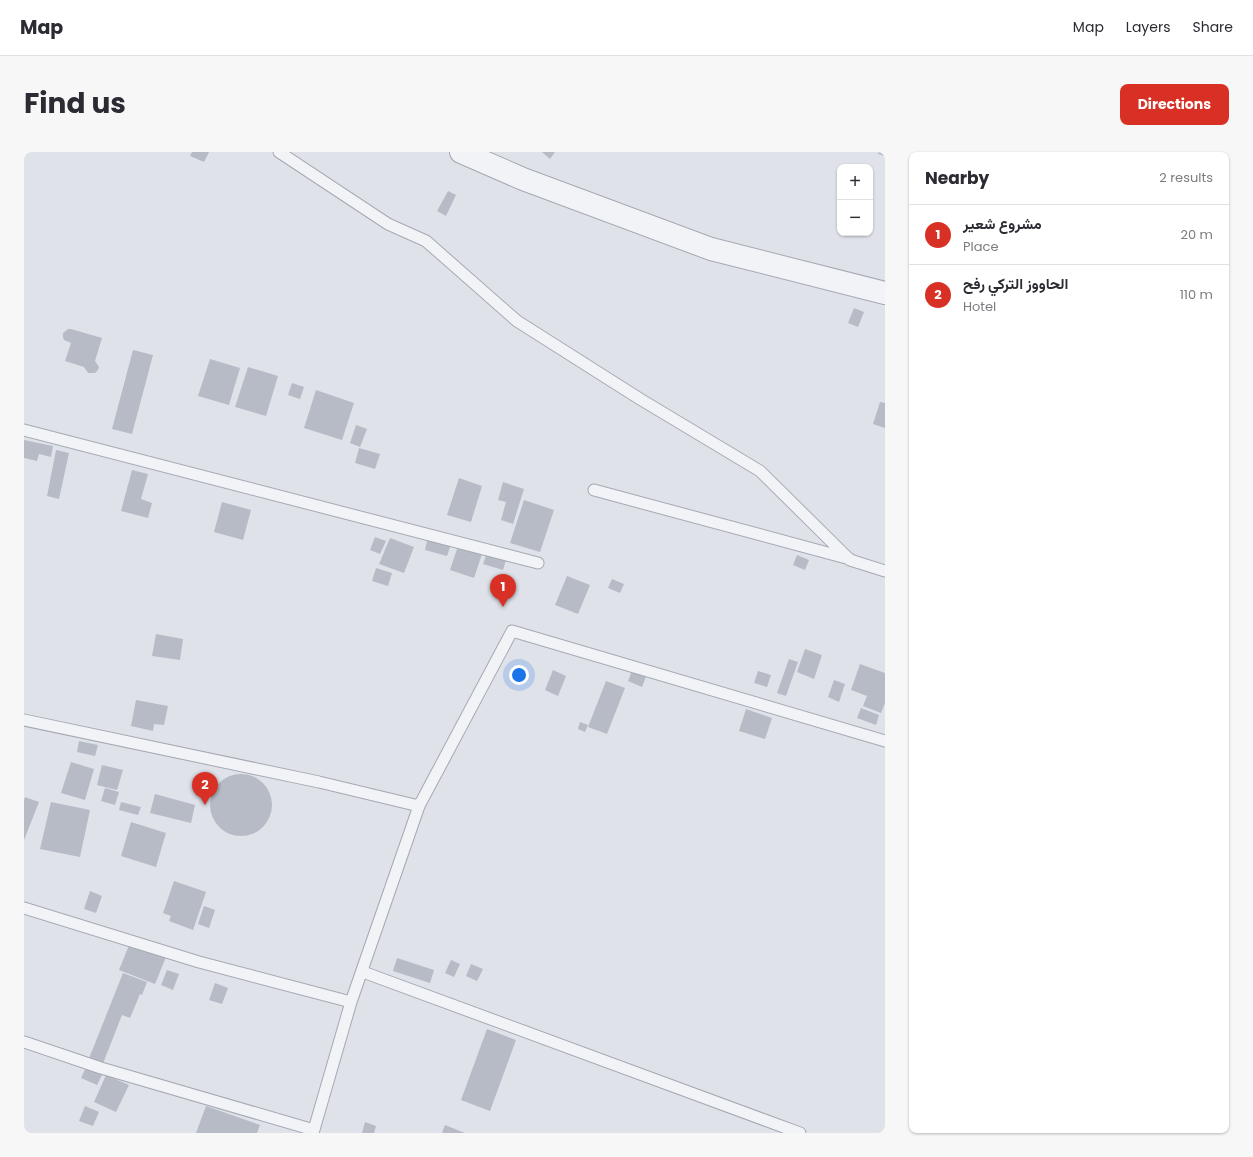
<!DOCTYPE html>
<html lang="en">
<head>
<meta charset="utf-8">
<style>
	body { margin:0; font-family:Poppins,Vazirmatn,sans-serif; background:#f7f7f7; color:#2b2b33 }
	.controls { position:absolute; right:12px; top:12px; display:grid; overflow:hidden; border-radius:8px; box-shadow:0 1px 3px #0004 }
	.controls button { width:36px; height:36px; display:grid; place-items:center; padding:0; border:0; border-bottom:1px solid #e1e1e2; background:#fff; color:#2b2b33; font:20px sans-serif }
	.you { position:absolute; left:495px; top:523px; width:14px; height:14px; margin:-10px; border:3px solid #fff; border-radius:50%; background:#1a73e8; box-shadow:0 0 0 6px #1a73e833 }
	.badge { display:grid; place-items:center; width:26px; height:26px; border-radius:50%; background:#d93025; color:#fff; font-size:13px; font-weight:700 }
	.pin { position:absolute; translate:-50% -33px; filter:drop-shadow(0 1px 2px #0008) }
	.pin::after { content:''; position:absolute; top:21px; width:14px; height:12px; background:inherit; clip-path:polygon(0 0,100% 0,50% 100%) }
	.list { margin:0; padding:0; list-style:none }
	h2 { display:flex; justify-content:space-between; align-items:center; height:52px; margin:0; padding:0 16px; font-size:17px }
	h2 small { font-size:13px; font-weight:400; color:#7c7c81 }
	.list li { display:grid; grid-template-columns:26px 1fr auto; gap:12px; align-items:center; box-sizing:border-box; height:60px; padding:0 16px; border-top:1px solid #e1e1e2 }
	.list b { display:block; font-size:15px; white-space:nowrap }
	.list p { margin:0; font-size:13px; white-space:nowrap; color:#7c7c81 }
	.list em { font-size:13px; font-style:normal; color:#7c7c81 }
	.map { position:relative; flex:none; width:861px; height:981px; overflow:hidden; border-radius:8px }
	header { display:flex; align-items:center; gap:24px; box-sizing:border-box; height:56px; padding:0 20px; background:#fff; border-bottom:1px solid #e1e1e2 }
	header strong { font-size:19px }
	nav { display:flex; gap:22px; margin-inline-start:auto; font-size:14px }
	.intro { display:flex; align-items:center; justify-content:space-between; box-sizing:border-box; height:96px; padding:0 24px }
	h1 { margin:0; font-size:28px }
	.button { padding:10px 18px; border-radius:8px; background:#d93025; color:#fff; font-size:14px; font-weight:700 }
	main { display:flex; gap:24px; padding:0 24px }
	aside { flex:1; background:#fff; border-radius:8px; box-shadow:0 1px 3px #0004 }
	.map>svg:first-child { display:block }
	.building { fill:#b6bbc6 }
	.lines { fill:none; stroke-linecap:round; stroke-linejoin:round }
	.service-casing { stroke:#a4a9b3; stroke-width:13 }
	.minor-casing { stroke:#a4a9b3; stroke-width:24 }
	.service { stroke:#f2f3f7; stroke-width:11 }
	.minor { stroke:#f2f3f7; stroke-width:22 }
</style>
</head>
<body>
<header>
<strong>Map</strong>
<nav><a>Map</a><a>Layers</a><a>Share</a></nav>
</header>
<div class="intro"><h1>Find us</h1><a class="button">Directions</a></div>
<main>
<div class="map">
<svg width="861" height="981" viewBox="0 0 861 981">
	<rect width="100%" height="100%" fill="#dfe2e9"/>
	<!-- building -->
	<path class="building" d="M168 0H185L180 10 166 4Z
		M518 0H531L526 7Z
		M855 0H861V4L854 2Z
		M424 39 432 43 422 64 413 59Z
		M830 156 840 160 834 175 824 171Z
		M44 177H47L78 186 71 209 75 215 74 218 71 221H64L60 215 41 209 47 191 40 188 39 185V181Z
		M109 198 129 203 108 282 88 277Z
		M186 207 216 216 205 253 174 244Z
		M224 215 254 224 242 264 211 255Z
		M268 231 280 235 276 247 264 243Z
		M292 238 330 251 318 288 280 276Z
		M856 250 861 251V276L849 272Z
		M332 273 343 277 336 295 326 291Z
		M0 288 29 294 27 305 15 302 13 309 0 306Z
		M335 296 356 302 351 317 331 311Z
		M32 298 45 301 35 347 23 344Z
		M108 318 124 322 117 347 128 351 124 366 97 359Z
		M435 326 458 334 447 370 423 363Z
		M479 330 500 337 489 372 477 368 482 350 474 348Z
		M500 348 530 358 516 400 486 391Z
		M198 350 227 358 219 388 190 380Z
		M351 385 362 389 356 402 346 398Z
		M404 385 427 392 423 404 401 398Z
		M366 386 390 395 380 421 355 412Z
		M435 391 459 399 450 426 426 418Z
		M463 401 482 408 479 418 459 412Z
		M773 403 785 408 781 418 769 413Z
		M352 416 368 421 364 434 348 429Z
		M543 424 566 433 554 462 531 453Z
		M588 427 600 432 596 441 584 436Z
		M132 482 159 487 156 508 128 504Z
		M781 497 798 503 790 527 773 520Z
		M765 507 774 510 762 544 753 541Z
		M836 512 861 521V551L857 561 839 554 843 544 827 538Z
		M609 516 623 522 618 535 604 529Z
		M529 518 542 524 534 544 521 538Z
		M734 519 747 523 743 535 730 531Z
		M810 528 821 532 815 550 804 545Z
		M582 529 601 536 583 582 564 575Z
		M112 548 144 554 140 573 130 572 129 579 107 574Z
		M837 556 855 563 852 573 833 566Z
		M722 557 748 566 741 587 715 579Z
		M556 570 564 573 561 580 554 577Z
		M55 589 74 593 71 604 53 600Z
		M47 610 70 617 61 648 37 641Z
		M78 613 99 618 93 638 73 633Z
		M186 653a31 31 0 1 1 62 0a31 31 0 1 1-62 0Z
		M81 636 95 640 91 653 77 649Z
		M131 642 171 653 167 671 126 661Z
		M1 645 15 650 0 688V648Z
		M27 650 66 658 56 705 16 697Z
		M97 650 117 655 114 663 95 658Z
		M107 670 142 681 132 715 97 704Z
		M150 729 182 740 169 778 145 769 147 764 139 761Z
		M66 739 78 744 72 761 60 757Z
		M180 754 191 758 185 776 174 772Z
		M106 791 142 805 131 832 95 818Z
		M373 806 410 818 406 831 369 819Z
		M427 808 436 812 430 825 421 821Z
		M447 812 459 817 453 829 442 824Z
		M143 818 155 822 149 838 137 833Z
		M99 821 123 830 118 843 116 842 106 866 98 863 78 914 64 909Z
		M191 831 204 836 198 852 185 848Z
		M463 877 492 888 466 959 437 948Z
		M63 913 79 921 73 933 57 926Z
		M82 923 105 933 92 960 70 950Z
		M61 954 75 960 69 974 55 969Z
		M182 954 236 973 233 981H172Z
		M341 970 352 974 350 981H338Z
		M421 973 441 981H418Z"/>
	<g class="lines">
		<defs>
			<path id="service" d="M255 0 364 72 402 89 493 169 616 247 736 319 826 408 861 419
				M0 278 514 411
				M570 338 826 407
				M0 568 295 630 395 654
				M0 756 175 810 327 850
				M339 820 776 981
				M0 890 77 916 290 978
				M289 981 327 850 395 654 488 479 861 589"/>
			<path id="minor" d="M437 0 499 27 687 97 861 141"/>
		</defs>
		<!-- service casing -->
		<use href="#service" class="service-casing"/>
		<!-- minor casing -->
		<use href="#minor" class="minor-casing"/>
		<!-- service -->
		<use href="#service" class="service"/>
		<!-- minor -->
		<use href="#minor" class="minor"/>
	</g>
</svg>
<div class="controls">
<button>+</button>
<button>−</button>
</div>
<div class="you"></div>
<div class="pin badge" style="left:479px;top:455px">1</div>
<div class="pin badge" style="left:181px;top:653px">2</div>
</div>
<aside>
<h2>Nearby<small>2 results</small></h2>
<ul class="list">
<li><span class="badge">1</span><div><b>مشروع شعير</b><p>Place</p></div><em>20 m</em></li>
<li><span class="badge">2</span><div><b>الحاووز التركي رفح</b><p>Hotel</p></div><em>110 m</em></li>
</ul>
</aside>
</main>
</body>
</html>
